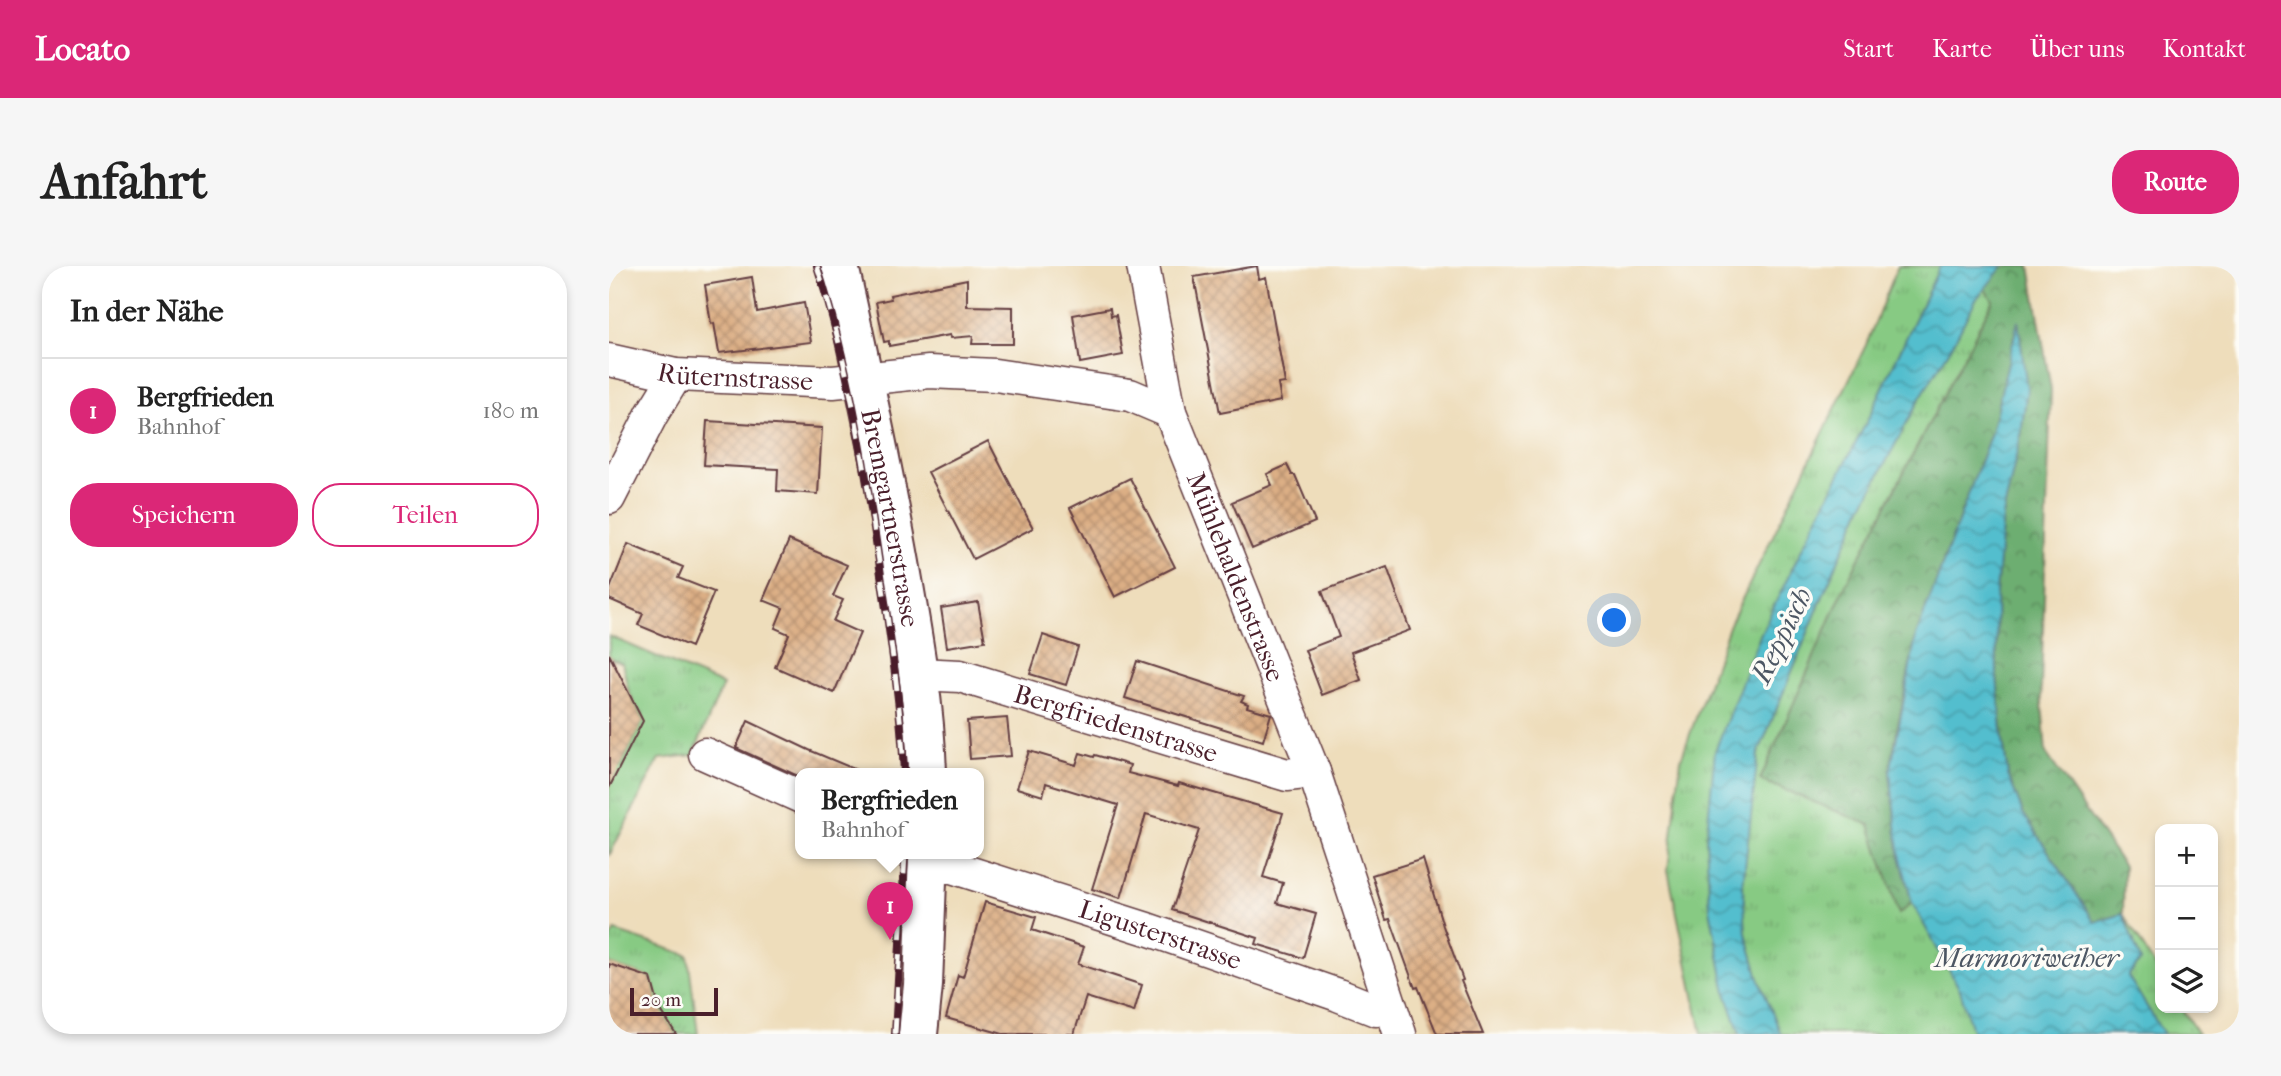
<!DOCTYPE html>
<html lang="de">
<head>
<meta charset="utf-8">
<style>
	body { margin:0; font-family:"IM FELL French Canon",serif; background:#f6f6f6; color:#222 }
	.controls { position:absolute; right:21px; bottom:21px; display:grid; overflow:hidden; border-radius:14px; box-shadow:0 4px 10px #0003 }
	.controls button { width:63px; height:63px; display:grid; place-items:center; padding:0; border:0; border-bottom:2px solid #e0e0e0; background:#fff; color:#222; font:35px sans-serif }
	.scale { position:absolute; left:21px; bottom:18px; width:88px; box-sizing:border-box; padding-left:7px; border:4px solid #4a1f2b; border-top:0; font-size:19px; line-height:24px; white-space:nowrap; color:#4a1f2b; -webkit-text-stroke:5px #fdfcf7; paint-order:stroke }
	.you { position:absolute; left:1006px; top:355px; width:24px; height:24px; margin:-18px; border:5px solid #fff; border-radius:50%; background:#1a73e8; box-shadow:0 0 0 10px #1a73e833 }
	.badge { display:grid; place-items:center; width:46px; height:46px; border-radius:50%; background:#db2777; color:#fff; font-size:23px; font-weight:700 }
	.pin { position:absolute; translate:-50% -58px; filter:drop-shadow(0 2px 4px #0008) }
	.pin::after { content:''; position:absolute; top:37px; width:24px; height:21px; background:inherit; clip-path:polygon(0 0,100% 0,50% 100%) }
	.popup { position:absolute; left:186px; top:502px; width:189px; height:91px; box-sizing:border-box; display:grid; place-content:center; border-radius:14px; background:#fff; filter:drop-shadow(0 2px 5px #0005); font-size:23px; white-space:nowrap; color:#767676 }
	.popup b { font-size:26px; color:#222 }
	.popup::after { content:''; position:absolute; left:50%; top:100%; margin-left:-14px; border:14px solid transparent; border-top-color:#fff }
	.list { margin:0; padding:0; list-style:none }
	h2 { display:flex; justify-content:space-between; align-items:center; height:91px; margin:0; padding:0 28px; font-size:30px }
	h2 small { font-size:23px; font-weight:400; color:#767676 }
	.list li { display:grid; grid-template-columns:46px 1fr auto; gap:21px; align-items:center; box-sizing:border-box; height:105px; padding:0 28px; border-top:2px solid #e0e0e0 }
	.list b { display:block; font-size:26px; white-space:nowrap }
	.list p { margin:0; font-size:23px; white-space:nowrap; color:#767676 }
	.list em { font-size:23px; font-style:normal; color:#767676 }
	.actions { display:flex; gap:14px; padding:21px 28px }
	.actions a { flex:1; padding:16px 0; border:2px solid #db2777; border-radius:28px; text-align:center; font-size:24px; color:#db2777 }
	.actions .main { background:#db2777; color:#fff }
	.icon { flex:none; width:38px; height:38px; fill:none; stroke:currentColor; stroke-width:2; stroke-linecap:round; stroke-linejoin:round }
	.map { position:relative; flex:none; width:1630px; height:768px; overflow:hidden; border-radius:28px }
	header { display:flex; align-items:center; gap:42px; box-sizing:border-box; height:98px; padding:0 35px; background:#db2777; color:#fff }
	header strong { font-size:33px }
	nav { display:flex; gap:38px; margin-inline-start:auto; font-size:24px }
	.intro { display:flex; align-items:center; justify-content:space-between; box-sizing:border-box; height:168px; padding:0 42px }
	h1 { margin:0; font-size:49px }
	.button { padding:18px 32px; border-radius:28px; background:#db2777; color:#fff; font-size:24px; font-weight:700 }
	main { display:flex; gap:42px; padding:0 42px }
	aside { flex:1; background:#fff; border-radius:28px; box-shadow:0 4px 10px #0003 }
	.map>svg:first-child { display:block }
	.grass { fill:url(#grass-tufts); stroke:#687457; stroke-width:2 }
	.forest { fill:url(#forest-crowns); stroke:#5c664e; stroke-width:2 }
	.water { fill:url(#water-waves); stroke:#4e6e7c; stroke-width:2 }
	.building { fill:url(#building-cross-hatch) }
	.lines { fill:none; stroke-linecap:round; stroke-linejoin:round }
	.minor-casing { stroke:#633c41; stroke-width:35 }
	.major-casing { stroke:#633c41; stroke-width:42 }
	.minor { stroke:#fff; stroke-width:32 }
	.major { stroke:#fff; stroke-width:38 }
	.rail-casing { stroke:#4a1f2b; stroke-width:8 }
	.rail { stroke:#fdfcf7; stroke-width:5; stroke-dasharray:16; stroke-linecap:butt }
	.labels { text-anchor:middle; stroke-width:7; stroke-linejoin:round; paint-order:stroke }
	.street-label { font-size:26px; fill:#4a1f2b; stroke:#fdfcf7 }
	.water-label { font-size:28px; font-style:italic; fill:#4d5764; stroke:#fdfcf7 }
</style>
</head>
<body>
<header>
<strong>Locato</strong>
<nav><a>Start</a><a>Karte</a><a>Über uns</a><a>Kontakt</a></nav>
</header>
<div class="intro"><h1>Anfahrt</h1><a class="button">Route</a></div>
<main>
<aside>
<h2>In der Nähe<small></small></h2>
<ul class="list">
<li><span class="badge">1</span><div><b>Bergfrieden</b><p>Bahnhof</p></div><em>180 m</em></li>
</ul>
<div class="actions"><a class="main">Speichern</a><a>Teilen</a></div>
</aside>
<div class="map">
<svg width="1630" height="768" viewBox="0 0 1630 768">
	<defs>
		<pattern id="grass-tufts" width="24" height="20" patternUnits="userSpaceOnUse" patternTransform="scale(1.75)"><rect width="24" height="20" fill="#87ca83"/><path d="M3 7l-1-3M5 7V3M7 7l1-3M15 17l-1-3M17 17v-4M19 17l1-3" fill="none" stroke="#76ad71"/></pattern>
		<pattern id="forest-crowns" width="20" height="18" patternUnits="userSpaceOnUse" patternTransform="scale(1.75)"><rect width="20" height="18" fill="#6dae71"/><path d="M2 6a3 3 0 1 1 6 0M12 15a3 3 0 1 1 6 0" fill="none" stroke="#5c8d5d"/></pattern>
		<pattern id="water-waves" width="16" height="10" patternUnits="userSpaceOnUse" patternTransform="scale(1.75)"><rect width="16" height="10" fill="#53bece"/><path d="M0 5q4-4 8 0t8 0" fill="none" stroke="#479aa7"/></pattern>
		<pattern id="building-cross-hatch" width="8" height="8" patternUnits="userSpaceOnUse" patternTransform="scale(1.75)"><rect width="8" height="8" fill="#dcaf85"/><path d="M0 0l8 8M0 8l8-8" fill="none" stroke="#b48e6d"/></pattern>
	</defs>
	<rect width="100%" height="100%" fill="#fdfcf7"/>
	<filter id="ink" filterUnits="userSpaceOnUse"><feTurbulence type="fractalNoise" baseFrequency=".0143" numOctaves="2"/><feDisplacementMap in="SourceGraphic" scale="14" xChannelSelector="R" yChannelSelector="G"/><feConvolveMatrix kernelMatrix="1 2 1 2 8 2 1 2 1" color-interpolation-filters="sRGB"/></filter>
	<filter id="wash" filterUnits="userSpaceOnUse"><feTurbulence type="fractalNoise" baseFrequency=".00686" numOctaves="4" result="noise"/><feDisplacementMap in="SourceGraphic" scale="28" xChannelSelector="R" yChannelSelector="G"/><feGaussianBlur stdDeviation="1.57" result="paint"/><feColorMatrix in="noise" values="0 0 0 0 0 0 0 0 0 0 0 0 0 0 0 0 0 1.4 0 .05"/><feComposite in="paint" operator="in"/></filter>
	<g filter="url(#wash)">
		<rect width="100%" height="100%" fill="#edb"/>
		<!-- grass -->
		<path class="grass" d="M1289 0H1375L1407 37 1387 326 1486 656 1514 648 1551 708V742H1572L1589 768H1093L1059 604 1072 493 1121 358 1257 79Z
			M0 370 114 419 84 489 50 493 0 590V500L11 501 34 455 20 426 13 397 0 391Z
			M6 665 79 689 89 768H66L50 741 42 712 0 698V673Z"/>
		<!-- forest -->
		<path class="forest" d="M1358 0H1421L1442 124 1432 423 1437 487 1515 600 1514 648 1486 657 1414 547 1399 509 1394 475 1388 410 1387 326 1394 250 1412 168 1418 123 1409 57 1382 167 1307 370 1289 459 1281 506 1290 585 1303 637 1290 648 1261 559 1151 514 1237 318 1384 34Z"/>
		<!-- water -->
		<path class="water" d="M1331 0H1394L1366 35 1343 80 1311 132 1253 241 1216 325 1149 488 1134 619 1137 667 1151 715 1172 768H1131L1117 727 1101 643 1097 574 1106 485 1152 367 1200 268 1258 155Z
			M1409 55 1418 123 1412 168 1394 250 1387 326 1388 410 1394 475 1399 509 1414 547 1486 656 1514 648 1532 695 1519 710 1555 768H1364L1351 724 1303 637 1290 585 1281 506 1307 370 1382 167Z"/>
		<g id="blocks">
			<!-- building -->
			<path class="building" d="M648 0 650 13 657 11 676 117 669 118 672 135 611 147 585 11Z
				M143 11 148 46 195 37 202 76 110 87 105 57 102 58 96 19Z
				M358 13V40L404 41V78H363L364 70 342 72 341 69 280 80V75L275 76 267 36 282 33 281 29Z
				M501 42 502 50 507 49 514 89 471 97 464 49Z
				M98 155 213 162 209 228 168 225 169 203 95 199Z
				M379 175 424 262 364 293 319 206Z
				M678 199 683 209H686L706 256 643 283 623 236 663 219 658 208Z
				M521 212 566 301 506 331 461 242Z
				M180 274 238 299 224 330 234 334 224 355 251 367 225 427 166 401 180 368 166 362 174 342 154 334Z
				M19 278 74 301 69 312 105 326 82 381 29 359 34 348 0 333V325Z
				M778 301 801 364 742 386 752 414 713 429 696 384 730 371 713 325Z
				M369 336 376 375 338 381 332 342Z
				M434 369 469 381 457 419 421 408Z
				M0 388 34 455 0 522Z
				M528 395 635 430 632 435 639 438 638 441 662 448 654 475 516 432Z
				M398 452 402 490 361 493 358 455Z
				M139 455 200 484 257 508H190L189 510 127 482Z
				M420 485 467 499 471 487 485 491 486 489 521 499 519 507 569 520 570 517 674 547 654 611 674 617 668 637 707 648 694 692 647 678 649 672 563 644 590 564 537 548 512 632 483 623 509 539 437 517 434 530 408 522Z
				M814 593 834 660 854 714 852 715 874 768H828L809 721 806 722 781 653 777 654 763 609Z
				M376 636 427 651 423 664 475 681 469 698 533 719 525 746 477 731 465 768H394L337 752 349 709 354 711Z
				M0 698 42 712 50 741 67 768H0Z"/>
		</g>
	</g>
	<g filter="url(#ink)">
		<use href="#blocks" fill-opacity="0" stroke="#633c41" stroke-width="2"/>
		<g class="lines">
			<defs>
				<g id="minor">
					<path id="s1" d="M534 0 561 146 705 506 791 768"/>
					<path id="s2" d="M0 94 67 109 224 116 320 106 386 109 521 129 561 146"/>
					<path d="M0 232 43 148 67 109"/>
					<path id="s3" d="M309 408 351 410 678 509 705 506"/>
					<path d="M96 488 192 531"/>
					<path id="s4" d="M319 601H343L538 663 729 729 767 744 781 740"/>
				</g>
				<g id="major">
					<path id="s5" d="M230 0C252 99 273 197 291 297 303 366 316 437 318 508"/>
					<path d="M309 768 314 719 319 588"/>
				</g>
			</defs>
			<!-- minor casing -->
			<use href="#minor" class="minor-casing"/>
			<!-- major casing -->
			<use href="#major" class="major-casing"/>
			<!-- minor -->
			<use href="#minor" class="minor"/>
			<!-- major -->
			<use href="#major" class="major"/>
			<defs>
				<path id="rail" d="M208 0C240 98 256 200 271 302 281 370 292 439 295 508
					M286 768 296 588"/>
			</defs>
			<!-- rail casing -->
			<use href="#rail" class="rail-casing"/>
			<!-- rail -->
			<use href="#rail" class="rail"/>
		</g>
	</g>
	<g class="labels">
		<!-- street labels -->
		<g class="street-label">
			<text dy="9" stroke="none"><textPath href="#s2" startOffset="128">Rüternstrasse</textPath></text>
			<text dy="9" stroke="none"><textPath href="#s5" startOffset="257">Bremgartnerstrasse</textPath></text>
			<text dy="9" stroke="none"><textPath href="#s1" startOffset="326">Mühlehaldenstrasse</textPath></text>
			<text dy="9" stroke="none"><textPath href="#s3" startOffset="205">Bergfriedenstrasse</textPath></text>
			<text dy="9" stroke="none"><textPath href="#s4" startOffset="243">Ligusterstrasse</textPath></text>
		</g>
		<!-- water labels -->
		<g class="water-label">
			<text transform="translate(1172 369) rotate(-64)" y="10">Reppisch</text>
			<text x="1418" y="701">Marmoriweiher</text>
		</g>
	</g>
</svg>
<div class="controls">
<button>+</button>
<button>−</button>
<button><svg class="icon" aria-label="layers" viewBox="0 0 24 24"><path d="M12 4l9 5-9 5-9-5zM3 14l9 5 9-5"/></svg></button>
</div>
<div class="scale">20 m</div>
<div class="you"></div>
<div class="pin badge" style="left:281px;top:674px">1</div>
<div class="popup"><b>Bergfrieden</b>Bahnhof</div>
</div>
</main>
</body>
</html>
